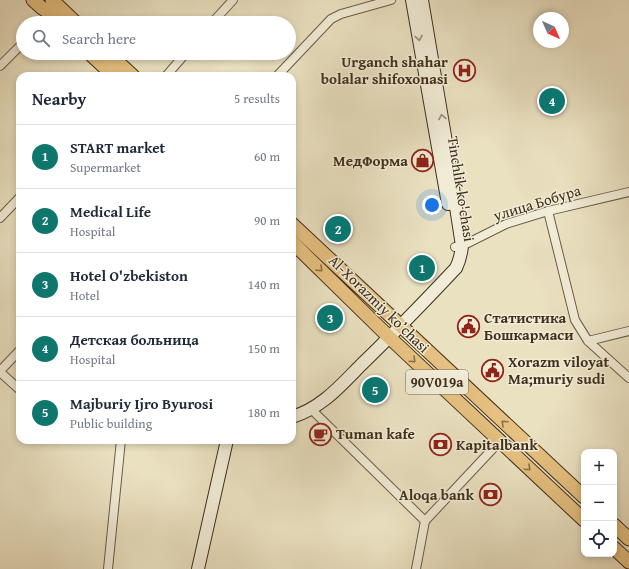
<!DOCTYPE html>
<html lang="en">
<head>
<meta charset="utf-8">
<style>
	body { margin:0; font-family:"Gentium Book Plus",serif; background:#f6f6f7; color:#1f2937 }
	.controls { position:absolute; right:12px; bottom:12px; display:grid; overflow:hidden; border-radius:8px; box-shadow:0 2px 6px #0003 }
	.controls button { width:36px; height:36px; display:grid; place-items:center; padding:0; border:0; border-bottom:1px solid #e0e1e3; background:#fff; color:#1f2937; font:20px sans-serif }
	.compass { position:absolute; left:533px; top:12px; width:36px; height:36px; border-radius:50%; background:#fff; box-shadow:0 2px 6px #0003; rotate:135deg }
	.you { position:absolute; left:432px; top:205px; width:14px; height:14px; margin:-10px; border:3px solid #fff; border-radius:50%; background:#1a73e8; box-shadow:0 0 0 6px #1a73e833 }
	.badge { display:grid; place-items:center; width:26px; height:26px; border-radius:50%; background:#0f766e; color:#fff; font-size:13px; font-weight:700 }
	.pin { position:absolute; translate:-50% -50%; border:2px solid #fff; box-shadow:0 1px 4px #0006 }
	.list { margin:0; padding:0; list-style:none }
	h2 { display:flex; justify-content:space-between; align-items:center; height:52px; margin:0; padding:0 16px; font-size:17px }
	h2 small { font-size:13px; font-weight:400; color:#747a83 }
	.list li { display:grid; grid-template-columns:26px 1fr auto; gap:12px; align-items:center; box-sizing:border-box; height:64px; padding:0 16px; border-top:1px solid #e0e1e3 }
	.list b { display:block; font-size:15px; white-space:nowrap }
	.list p { margin:0; font-size:13px; white-space:nowrap; color:#747a83 }
	.list em { font-size:13px; font-style:normal; color:#747a83 }
	.icon { flex:none; width:22px; height:22px; fill:none; stroke:currentColor; stroke-width:2; stroke-linecap:round; stroke-linejoin:round }
	.map { position:relative; flex:none; width:629px; height:569px; overflow:hidden }
	.search { position:absolute; background:#fff; box-shadow:0 2px 6px #0003; left:16px; top:16px; width:280px; height:44px; display:flex; align-items:center; gap:10px; box-sizing:border-box; padding:0 14px; border-radius:22px; color:#747a83; font-size:15px }
	.panel { position:absolute; background:#fff; box-shadow:0 2px 6px #0003; left:16px; top:72px; width:280px; height:372px; border-radius:12px }
	.map>svg:first-child { display:block }
	.lines { fill:none; stroke-linecap:round; stroke-linejoin:round }
	.street-casing { stroke:#6a5c44; stroke-width:10 }
	.secondary-casing { stroke:#402f1b; stroke-width:14 }
	.primary-casing { stroke:#402f1b; stroke-width:15 }
	.street { stroke:#f1ecd7; stroke-width:8 }
	.secondary { stroke:#f1ecd7; stroke-width:12 }
	.primary { stroke:#e5c080; stroke-width:13 }
	.oneway { stroke:#988e79 }
	.oneway2 { stroke:#8a7048 }
	.labels { text-anchor:middle; stroke-width:3; stroke-linejoin:round; paint-order:stroke }
	.shield { fill:#f1ecd7; stroke:#756853; stroke-width:1 }
	.shield-label { font-size:14px; font-weight:bold; fill:#402f1b }
	.poi-label { font-size:15px; font-weight:bold; fill:#402f1b; stroke:#f1ecd7; text-anchor:start }
	.street-label { font-size:15px; fill:#402f1b; stroke:#f1ecd7 }
</style>
</head>
<body>
<div class="map">
<svg width="629" height="569" viewBox="0 0 629 569">
	<rect width="100%" height="100%" fill="#eae1c1"/>
	<filter id="stains"><feTurbulence type="fractalNoise" baseFrequency=".005" numOctaves="4"/><feColorMatrix values="0 0 0 0 .2 0 0 0 0 .09 0 0 0 0 .02 0 0 0 .5 -.17"/></filter>
	<radialGradient id="worn" r=".72"><stop offset=".6" stop-color="#630" stop-opacity="0"/><stop offset="1" stop-color="#630" stop-opacity=".3"/></radialGradient>
	<g class="lines">
		<defs>
			<path id="street" d="M41 23 50 13
				M212 23 233 0
				M0 66 23 43
				M166 76 186 53
				M277 76 331 19 341 14 391 0
				M548 211 575 320 588 341 629 378
				M0 218 20 197
				M455 247 462 246 506 224 548 211 629 192
				M588 341 629 331
				M0 371 20 350
				M0 372 20 390
				M311 409 425 521
				M108 569 121 440
				M416 569 425 521 500 441"/>
			<path id="secondary" d="M412 0 448 204
				M292 417C322 408 341 385 362 364 394 333 425 301 456 268 460 260 461 255 462 246L445 136 422 0
				M198 569 227 440"/>
			<path id="primary" d="M33 0 42 8 50 13 51 17 57 23
				M52 0 76 23
				M89 53 114 76
				M108 53 133 76
				M292 224 584 497
				M292 242 389 337 584 520
				M614 525 629 539
				M614 548 629 562"/>
		</defs>
		<!-- street casing -->
		<use href="#street" class="street-casing"/>
		<!-- secondary casing -->
		<use href="#secondary" class="secondary-casing"/>
		<!-- primary casing -->
		<use href="#primary" class="primary-casing"/>
		<!-- street -->
		<use href="#street" class="street"/>
		<!-- secondary -->
		<use href="#secondary" class="secondary"/>
		<!-- primary -->
		<use href="#primary" class="primary"/>
	</g>
	<!-- one-way arrows -->
	<defs><path id="oneway-chevron" d="M-2-3.5L2.5 0L-2 3.5" fill="none" stroke-width="1.6" stroke-linecap="round" stroke-linejoin="round"/></defs>
	<g class="oneway">
		<use href="#oneway-chevron" transform="translate(419 38) rotate(80)"/>
		<use href="#oneway-chevron" transform="translate(442 117) rotate(-100)"/>
	</g>
	<g class="oneway2">
		<use href="#oneway-chevron" transform="translate(320 269) rotate(44)"/>
		<use href="#oneway-chevron" transform="translate(413 360) rotate(43)"/>
		<use href="#oneway-chevron" transform="translate(504 423) rotate(-137)"/>
		<use href="#oneway-chevron" transform="translate(528 468) rotate(43)"/>
	</g>
	<!-- icons -->
	<defs>
		<symbol id="hospital-ring" viewBox="-11 -11 22 22"><circle r="9.5" fill="#f1ecd7" stroke="#8f2418" stroke-width="1.5"/><path d="M-5-5h3v3.5h4V-5h3V5h-3V1.5h-4V5h-3Z" fill="#8f2418"/></symbol>
		<symbol id="shop-ring" viewBox="-11 -11 22 22"><circle r="9.5" fill="#f1ecd7" stroke="#8f2418" stroke-width="1.5"/><path d="M-5-2.5h2.3a2.7 3.5 0 0 1 5.4 0H5L5.5 6h-11ZM-1.5-2.5h3a1.5 2.3 0 0 0-3 0Z" fill="#8f2418"/></symbol>
		<symbol id="civic-ring" viewBox="-11 -11 22 22"><circle r="9.5" fill="#f1ecd7" stroke="#8f2418" stroke-width="1.5"/><path d="M-.6-6.5H3V-4.5H.6V-3L4-1V1h2V6H-6V1h2V-1L-.6-3ZM-1.2 2.5V6h2.4V2.5Z" fill="#8f2418"/></symbol>
		<symbol id="cafe-ring" viewBox="-11 -11 22 22"><circle r="9.5" fill="#f1ecd7" stroke="#8f2418" stroke-width="1.5"/><path d="M-5.5-4.5H6V0H3Q3 3.5 0 3.5H-2.5Q-5.5 3.5-5.5 0ZM3-3.2v2h1.7v-2ZM-6 4.5H4V6H-6Z" fill="#8f2418"/></symbol>
		<symbol id="bank-ring" viewBox="-11 -11 22 22"><circle r="9.5" fill="#f1ecd7" stroke="#8f2418" stroke-width="1.5"/><path d="M-6-4H6V4H-6ZM0-2.3a2.3 2.3 0 1 0 0 4.6a2.3 2.3 0 1 0 0-4.6Z" fill="#8f2418"/></symbol>
	</defs>
	<g fill-rule="evenodd">
		<use href="#hospital-ring" x="452" y="58" width="25" height="25"/>
		<use href="#shop-ring" x="410" y="148" width="25" height="25"/>
		<use href="#civic-ring" x="456" y="314" width="25" height="25"/>
		<use href="#civic-ring" x="480" y="358" width="25" height="25"/>
		<use href="#cafe-ring" x="308" y="422" width="25" height="25"/>
		<use href="#bank-ring" x="428" y="432" width="25" height="25"/>
		<use href="#bank-ring" x="478" y="482" width="25" height="25"/>
	</g>
	<g class="labels">
		<!-- shield labels -->
		<rect class="shield" x="406" y="370" width="62" height="24" rx="3"/>
		<g class="shield-label">
			<text x="437" y="387">90V019a</text>
		</g>
		<!-- poi labels -->
		<g class="poi-label">
			<text x="448" y="67" text-anchor="end">Urganch shahar<tspan x="448" dy="17">bolalar shifoxonasi</tspan></text>
			<text x="408" y="166" text-anchor="end">МедФорма</text>
			<text x="484" y="323">Статистика<tspan x="484" dy="17">Бошкармаси</tspan></text>
			<text x="508" y="367">Xorazm viloyat<tspan x="508" dy="17">Ma;muriy sudi</tspan></text>
			<text x="336" y="439">Tuman kafe</text>
			<text x="456" y="450">Kapitalbank</text>
			<text x="474" y="500" text-anchor="end">Aloqa bank</text>
		</g>
		<!-- street labels -->
		<g class="street-label">
			<text transform="translate(461 189) rotate(81)" y="5">Tinchlik ko'chasi</text>
			<text transform="translate(537 203) rotate(-17)" y="5">улица Бобура</text>
			<text transform="translate(379 304) rotate(44)" y="5">Al-Xorazmiy ko’chasi</text>
		</g>
	</g>
	<rect width="100%" height="100%" filter="url(#stains)"/>
	<rect width="100%" height="100%" fill="url(#worn)"/>
</svg>
<div class="controls">
<button>+</button>
<button>−</button>
<button><svg class="icon" aria-label="locate" viewBox="0 0 24 24"><circle cx="12" cy="12" r="6"/><path d="M12 2v4M12 18v4M2 12h4M18 12h4"/></svg></button>
</div>
<svg class="compass" viewBox="-18 -18 36 36"><path d="M0-13l5 13h-10z" fill="#e53935"/><path d="M0 13l5-13h-10z" fill="#747a83"/></svg>
<div class="you"></div>
<div class="pin badge" style="left:422px;top:268px">1</div>
<div class="pin badge" style="left:338px;top:229px">2</div>
<div class="pin badge" style="left:330px;top:318px">3</div>
<div class="pin badge" style="left:552px;top:101px">4</div>
<div class="pin badge" style="left:375px;top:390px">5</div>
<div class="search"><svg class="icon" aria-label="search" viewBox="0 0 24 24"><circle cx="10" cy="10" r="6"/><path d="M15 15l6 6"/></svg>Search here</div>
<section class="panel">
<h2>Nearby<small>5 results</small></h2>
<ul class="list">
<li><span class="badge">1</span><div><b>START market</b><p>Supermarket</p></div><em>60 m</em></li>
<li><span class="badge">2</span><div><b>Medical Life</b><p>Hospital</p></div><em>90 m</em></li>
<li><span class="badge">3</span><div><b>Hotel O'zbekiston</b><p>Hotel</p></div><em>140 m</em></li>
<li><span class="badge">4</span><div><b>Детская больница</b><p>Hospital</p></div><em>150 m</em></li>
<li><span class="badge">5</span><div><b>Majburiy Ijro Byurosi</b><p>Public building</p></div><em>180 m</em></li>
</ul>
</section>
</div>
</body>
</html>
